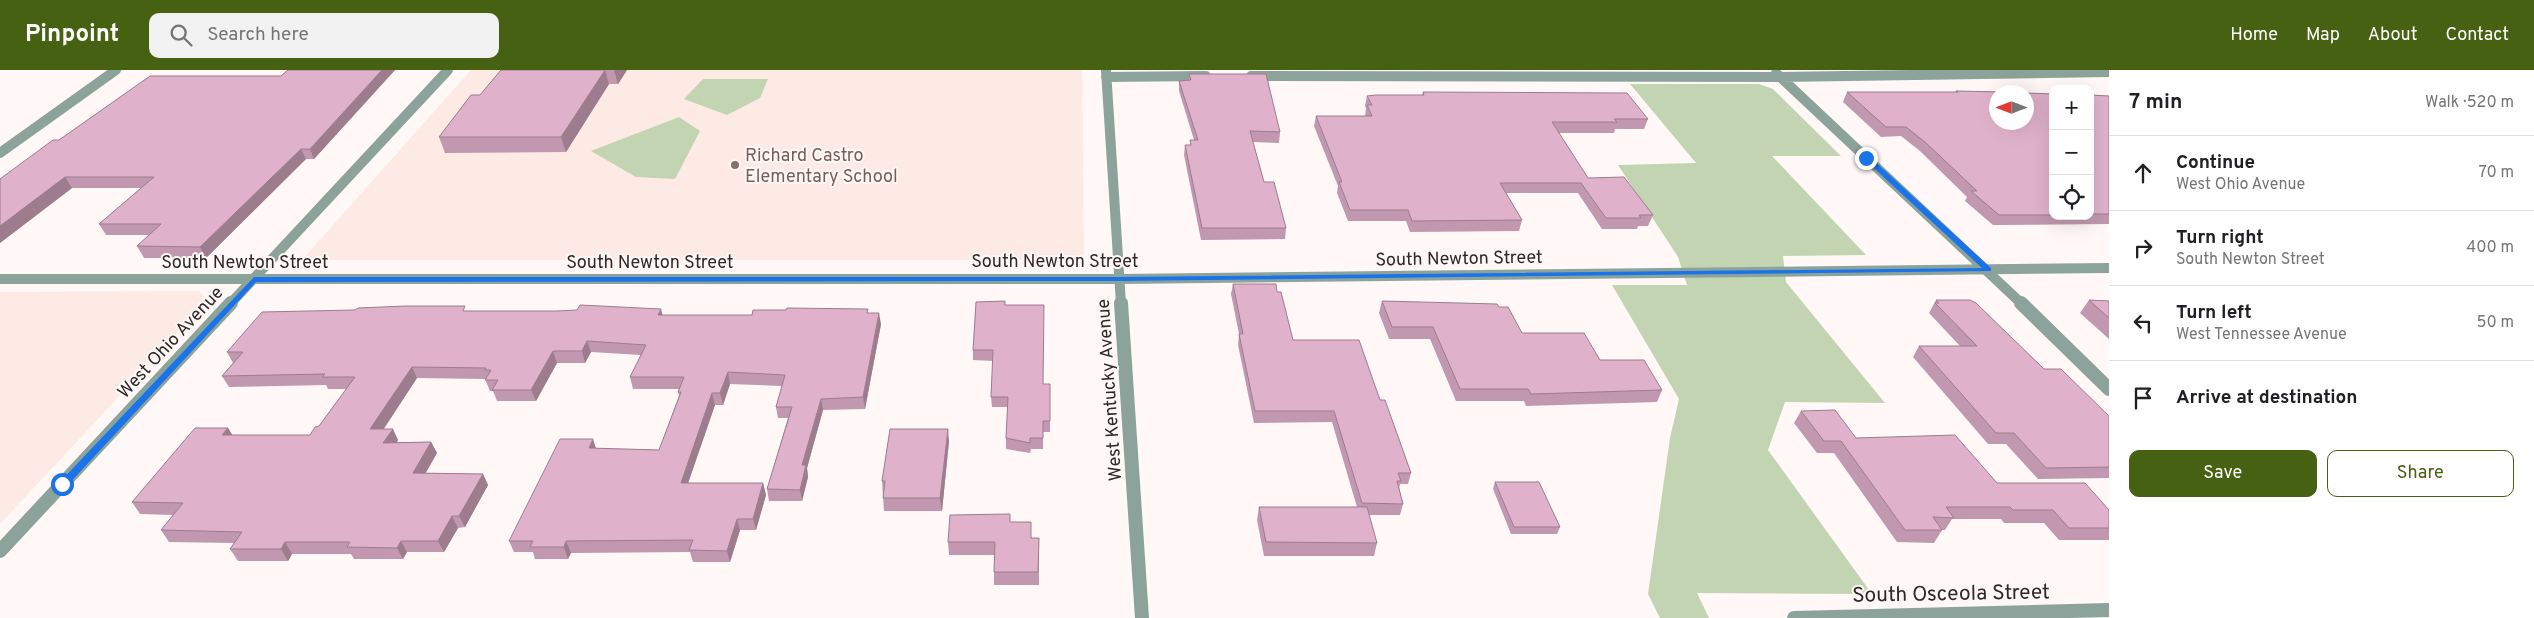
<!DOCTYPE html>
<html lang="en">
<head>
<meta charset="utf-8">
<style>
	body { margin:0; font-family:Overpass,sans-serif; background:#f2f2f2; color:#202124 }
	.controls { position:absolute; right:15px; top:15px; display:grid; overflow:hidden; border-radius:10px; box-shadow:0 5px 20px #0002 }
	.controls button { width:45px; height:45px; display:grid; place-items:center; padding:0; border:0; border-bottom:1px solid #e0e0e0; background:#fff; color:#202124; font:25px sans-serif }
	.compass { position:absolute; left:1989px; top:15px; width:45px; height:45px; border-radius:50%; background:#fff; box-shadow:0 5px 20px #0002; rotate:270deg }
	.stop { position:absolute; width:15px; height:15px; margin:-11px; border:4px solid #1a73e8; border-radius:50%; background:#fff }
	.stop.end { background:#1a73e8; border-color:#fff; box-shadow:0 1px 5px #0008 }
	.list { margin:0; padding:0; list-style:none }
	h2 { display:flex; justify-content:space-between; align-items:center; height:65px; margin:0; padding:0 20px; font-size:21px }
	h2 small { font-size:16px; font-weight:400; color:#757577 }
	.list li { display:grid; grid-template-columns:32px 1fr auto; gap:15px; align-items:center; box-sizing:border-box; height:75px; padding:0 20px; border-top:1px solid #e0e0e0 }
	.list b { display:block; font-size:19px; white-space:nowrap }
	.list p { margin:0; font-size:16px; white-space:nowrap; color:#757577 }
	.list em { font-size:16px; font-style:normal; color:#757577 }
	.actions { display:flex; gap:10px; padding:15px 20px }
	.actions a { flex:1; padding:11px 0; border:1px solid #456111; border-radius:10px; text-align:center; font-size:18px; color:#456111 }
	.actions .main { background:#456111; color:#fff }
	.icon { flex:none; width:28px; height:28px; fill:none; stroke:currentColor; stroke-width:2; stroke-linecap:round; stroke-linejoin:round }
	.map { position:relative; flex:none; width:2109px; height:548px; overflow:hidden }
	header { display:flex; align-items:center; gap:30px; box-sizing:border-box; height:70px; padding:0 25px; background:#456111; color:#fff }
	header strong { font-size:24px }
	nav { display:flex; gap:28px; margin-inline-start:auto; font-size:18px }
	.search { width:350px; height:45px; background:#f2f2f2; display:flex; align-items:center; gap:12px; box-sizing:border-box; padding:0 18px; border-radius:10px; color:#757577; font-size:19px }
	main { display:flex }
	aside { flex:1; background:#fff }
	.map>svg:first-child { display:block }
	.built { fill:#fdeae4 }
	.green { fill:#c2d4b2 }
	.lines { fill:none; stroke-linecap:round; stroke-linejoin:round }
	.minor-far1 { stroke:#8ca39b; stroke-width:10 }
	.minor { stroke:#8ca39b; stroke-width:14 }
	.wall { fill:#c198af }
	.shaded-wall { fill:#9d7c8e }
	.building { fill:#e0b1cb; stroke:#9d7c8e }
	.route { fill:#1a73e8 }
	.education-dot { fill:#8d6e63; stroke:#fff8f6; stroke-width:2 }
	.labels { text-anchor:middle; stroke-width:4; stroke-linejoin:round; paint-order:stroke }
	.education-label { font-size:18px; fill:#785e54; stroke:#fff8f6; text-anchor:start }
	.street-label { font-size:18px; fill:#2d2928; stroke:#fff8f6 }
	.near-street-label { font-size:21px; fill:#2d2928; stroke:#fff8f6 }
</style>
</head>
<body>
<header>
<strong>Pinpoint</strong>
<div class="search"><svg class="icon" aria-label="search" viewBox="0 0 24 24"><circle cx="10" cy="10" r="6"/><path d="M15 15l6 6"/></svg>Search here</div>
<nav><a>Home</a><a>Map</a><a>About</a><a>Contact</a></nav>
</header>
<main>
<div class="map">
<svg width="2109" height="548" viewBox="0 0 2109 548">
	<rect width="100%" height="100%" fill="#fff8f6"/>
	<!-- built -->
	<path class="built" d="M471 0H1082L1084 190H302Z
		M199 221 208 231 0 454V222Z"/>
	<!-- green -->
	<path class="green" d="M703 9H768L760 28 727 45 684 29Z
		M1630 14H1759L1773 19 1841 86H1772L1866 185 1783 186 1786 212 1885 333 1785 332 1768 380 1872 524 1697 523 1709 548H1660L1648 524 1670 368 1679 329 1612 215H1687L1678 187 1618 95 1696 93Z
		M679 47 700 61 675 109 636 107 591 81Z"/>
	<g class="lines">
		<!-- minor-far1 -->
		<path class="minor-far1" d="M1106 0 1121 234
			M1776 3 2022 234
			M1251 6 1780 7 2109 2
			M1106 7 1206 6
			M0 83 116 0
			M0 209H1120L2109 198
			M230 234 448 0"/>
		<!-- minor -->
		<path class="minor" d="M1121 233 1142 548
			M2021 233 2109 319
			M0 481 231 233
			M1794 548 2109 540"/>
	</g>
	<!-- wall -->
	<path class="wall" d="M288 0H395L314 89H306L206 188H144L137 176 149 165H106L99 154 141 118H72L0 173 59 70 281 6Z
		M501 0H627L618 14H609L566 82 445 83 439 67 480 25Z
		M1189 4 1280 62 1279 73 1253 72 1264 112 1286 158 1285 169 1201 170 1184 85 1185 75H1190V70H1194L1179 21V11L1189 10Z
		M1956 21 2053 24V146H2090V25L2109 26V154L1993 155 1965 131 1967 127 1920 81 1901 66 1881 67 1843 32 1847 22H1955Z
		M1423 22 1648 49 1644 59H1615L1614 63H1559L1588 108 1653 145 1648 156H1638L1637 159H1602L1578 123H1506L1522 150 1519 161 1410 162 1406 151H1348L1337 123 1338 116 1314 56 1316 46H1365L1366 38 1365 36 1367 26 1422 25Z
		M1233 214 1277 222 1293 270 1380 330 1411 403 1408 414H1400L1399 418 1403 434 1400 445H1369L1377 473 1374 486H1264L1257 450 1259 437H1357L1332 352 1254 353 1238 275 1239 264 1231 224Z
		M1936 230 2044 299 2109 346V408L2038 409 2006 374H1988L1913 287 1919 276H1960L1929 243Z
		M2089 230 2109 231V269L2080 243Z
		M1382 231 1499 237 1522 263 1600 290 1662 320 1657 332 1526 336 1524 331H1456L1430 269H1389L1379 243Z
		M1006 235 1043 314H1050V362H1043V379H1031L1030 383 1006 379V368L1008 337H992L991 327 993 291 973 290V280Z
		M355 240 467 241 662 245H752L868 243 881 254 865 339 823 340 807 398 808 407 802 431H769L767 419 788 348H778L776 337 782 316 730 314 723 335H715L688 413H763L766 425 756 460H740L730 492H693L690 482 571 483 568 489H535L533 482H514L509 471 596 378 659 380 679 326 678 322 679 319H633L630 307 641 285 591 282 585 293H557L536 331H497L493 321H490L485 309 417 308 384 359 398 370 397 372H431L437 383 425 403 483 404 488 415 465 457 458 458 444 482H407L403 489H354L351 484H292L288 491H238L230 479 234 473 169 472 161 460 173 445 140 444 132 432 228 358 232 365H310L319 356 347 319H328L326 315 229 317 222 306 233 293 227 282Z
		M1801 341 1856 368 1997 413 2109 440V470H2059L2044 453H2004L2001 449H1952L1945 460H1942L1934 473 1897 472 1834 383H1817L1794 353Z
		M949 371 942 441H884L882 411Z
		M1495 412 1560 457 1557 464H1511L1493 419Z
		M1010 452 1032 468H1039V515H994V502L995 485H949L948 472Z"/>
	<!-- shaded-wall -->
	<path class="shaded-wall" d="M382 0H395L314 89 310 79Z
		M605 0 609 14 566 82 561 67Z
		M614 0H627L618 14Z
		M301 79 306 89 206 188 200 177Z
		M65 107 72 118 0 173V156Z
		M661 239 664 250 658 245Z
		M879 243 881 254 865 339 863 327Z
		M587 271 591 282 585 293 582 281Z
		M553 281 557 293 536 331 531 320Z
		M412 297 417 308 376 370 370 359Z
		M728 302 730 314 723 335 720 323Z
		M712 323 715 335 684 425 681 413Z
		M821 329 823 340 807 398 808 407 802 431 800 420 802 395Z
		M228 358 235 369 222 365Z
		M393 359 398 370 389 384 383 373Z
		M948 359 949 371 942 441 940 428Z
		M593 369 597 381 589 378Z
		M431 372 437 383 419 415 413 403Z
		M483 404 488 415 465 457 459 446Z
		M763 413 766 425 756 460 753 449Z
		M452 446 458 458 444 482 438 471Z
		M737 449 740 460 730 492 727 481Z
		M401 471 407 482 403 489 397 478Z
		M566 471 571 483 568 489 564 477Z
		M285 472 292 484 288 491 281 479Z"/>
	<!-- building -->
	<path class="building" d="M288 0H382L310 79H301L200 177 137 176 161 154H99L154 107H65L0 156V109L53 70H59L150 6H281Z
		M501 0H605L561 67H439L471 25H480Z
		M1189 4H1266L1280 62 1250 61 1264 112H1274L1286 158H1202L1185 75H1191L1190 70H1198L1179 11 1191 10Z
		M1956 21 2004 22H1996V52H2026V23L2053 24V145H1999L1971 121H1977L1925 72 1906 57H1886L1847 22H1958Z
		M1423 22 1627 23 1648 49H1614L1617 52H1552L1588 108 1624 107 1653 145H1639L1641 148H1606L1581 113H1500L1522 150 1412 151 1408 140H1350L1339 112H1342L1316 46H1372L1367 35H1372L1367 26 1376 25H1424Z
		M2090 25 2109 26V144H2090Z
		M1233 214H1276L1277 222H1281L1293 270H1359L1380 330H1385L1411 403H1398L1401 411H1397L1403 434 1362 433 1334 341H1255L1239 264H1243Z
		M1936 230H1970L1976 233 2044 299H2061L2109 346V397L2046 398 2014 363H1996L1919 276H1977L1935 233H1939Z
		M2089 230 2109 231V248Z
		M1005 231V235H1044L1043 314H1050V351H1043V368H1030V373L1006 368 1008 327H991L993 280H973L976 232Z
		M1382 231 1497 234 1499 237H1508L1522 263H1584L1600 290H1644L1662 320 1531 324 1528 319H1460L1433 257H1392Z
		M580 235 661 239 658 245H752L753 240H786L787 238 868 239 867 243H879L863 327 821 329 802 395H806L800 420 767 419 792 337H776L785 305 728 302 720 323H712L681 413H763L753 449H737L727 481 689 480 693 470 566 471 564 477H530L533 471H509L560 369H593L589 378 659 380 681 322H678L684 307H630L646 275 587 271 582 281H553L531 320H492L498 310H485L491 300H485L486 298 412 297 370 359H393L383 373 431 372 413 403 483 404 459 446H452L438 471H401L397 478 347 477 350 472H285L281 479H230L242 462 161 460 183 433 132 432 195 358H228L222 365H310L315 357 319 356 355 307H322L325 304 222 306 243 282H227L262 242 355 240 358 238 405 236H465L463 241H557L577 240Z
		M1835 340 1856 368 1955 365 1997 413H2085L2109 440V458H2069L2053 440H2013L2010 437H1946L1954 448 1933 447 1942 460H1905L1841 371H1824L1801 341Z
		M890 359H948L940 428H883L885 411H882Z
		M1495 412H1539L1560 457H1514Z
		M1259 437H1367L1377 473 1266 472Z
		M1010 444V452H1031V468H1039L1038 502H994L995 472H948L950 445Z"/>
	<!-- route -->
	<path class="route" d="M1864 86H1869L1991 198V201L1120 211 256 212 66 417H59L58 414 254 207H1120L1982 198 1864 89Z"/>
	<!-- markers -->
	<circle class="education-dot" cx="735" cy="95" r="5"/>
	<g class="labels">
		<!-- education labels -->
		<g class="education-label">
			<text x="745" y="91">Richard Castro<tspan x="745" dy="21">Elementary School</tspan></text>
		</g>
		<!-- street labels -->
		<g class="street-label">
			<text transform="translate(1459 188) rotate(-1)" y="6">South Newton Street</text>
			<text x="1055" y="197">South Newton Street</text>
			<text x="245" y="198">South Newton Street</text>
			<text x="650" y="198">South Newton Street</text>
			<text transform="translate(170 272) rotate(-47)" y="6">West Ohio Avenue</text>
			<text transform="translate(1109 320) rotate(-94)" y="6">West Kentucky Avenue</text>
		</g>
		<!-- near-street labels -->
		<g class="near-street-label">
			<text transform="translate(1951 523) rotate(-1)" y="7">South Osceola Street</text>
		</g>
	</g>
</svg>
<div class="controls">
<button>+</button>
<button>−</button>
<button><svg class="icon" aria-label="locate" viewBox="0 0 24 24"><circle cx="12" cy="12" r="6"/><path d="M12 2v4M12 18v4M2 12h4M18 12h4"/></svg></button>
</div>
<svg class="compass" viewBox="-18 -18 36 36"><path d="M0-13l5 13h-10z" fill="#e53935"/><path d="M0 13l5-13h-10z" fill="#757577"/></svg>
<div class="stop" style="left:62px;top:414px"></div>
<div class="stop end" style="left:1866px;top:88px"></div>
</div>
<aside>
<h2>7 min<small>Walk · 520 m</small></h2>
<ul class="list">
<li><svg class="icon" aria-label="ahead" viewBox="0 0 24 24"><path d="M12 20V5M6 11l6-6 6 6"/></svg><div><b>Continue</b><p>West Ohio Avenue</p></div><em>70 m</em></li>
<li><svg class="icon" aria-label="right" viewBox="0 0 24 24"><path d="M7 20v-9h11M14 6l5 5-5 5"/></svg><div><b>Turn right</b><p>South Newton Street</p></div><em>400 m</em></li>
<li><svg class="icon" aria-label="left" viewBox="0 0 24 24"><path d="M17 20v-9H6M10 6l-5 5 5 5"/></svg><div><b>Turn left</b><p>West Tennessee Avenue</p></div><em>50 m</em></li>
<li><svg class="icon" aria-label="arrive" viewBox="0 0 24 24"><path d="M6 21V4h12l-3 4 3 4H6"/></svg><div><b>Arrive at destination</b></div></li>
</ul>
<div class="actions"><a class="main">Save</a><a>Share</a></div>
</aside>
</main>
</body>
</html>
